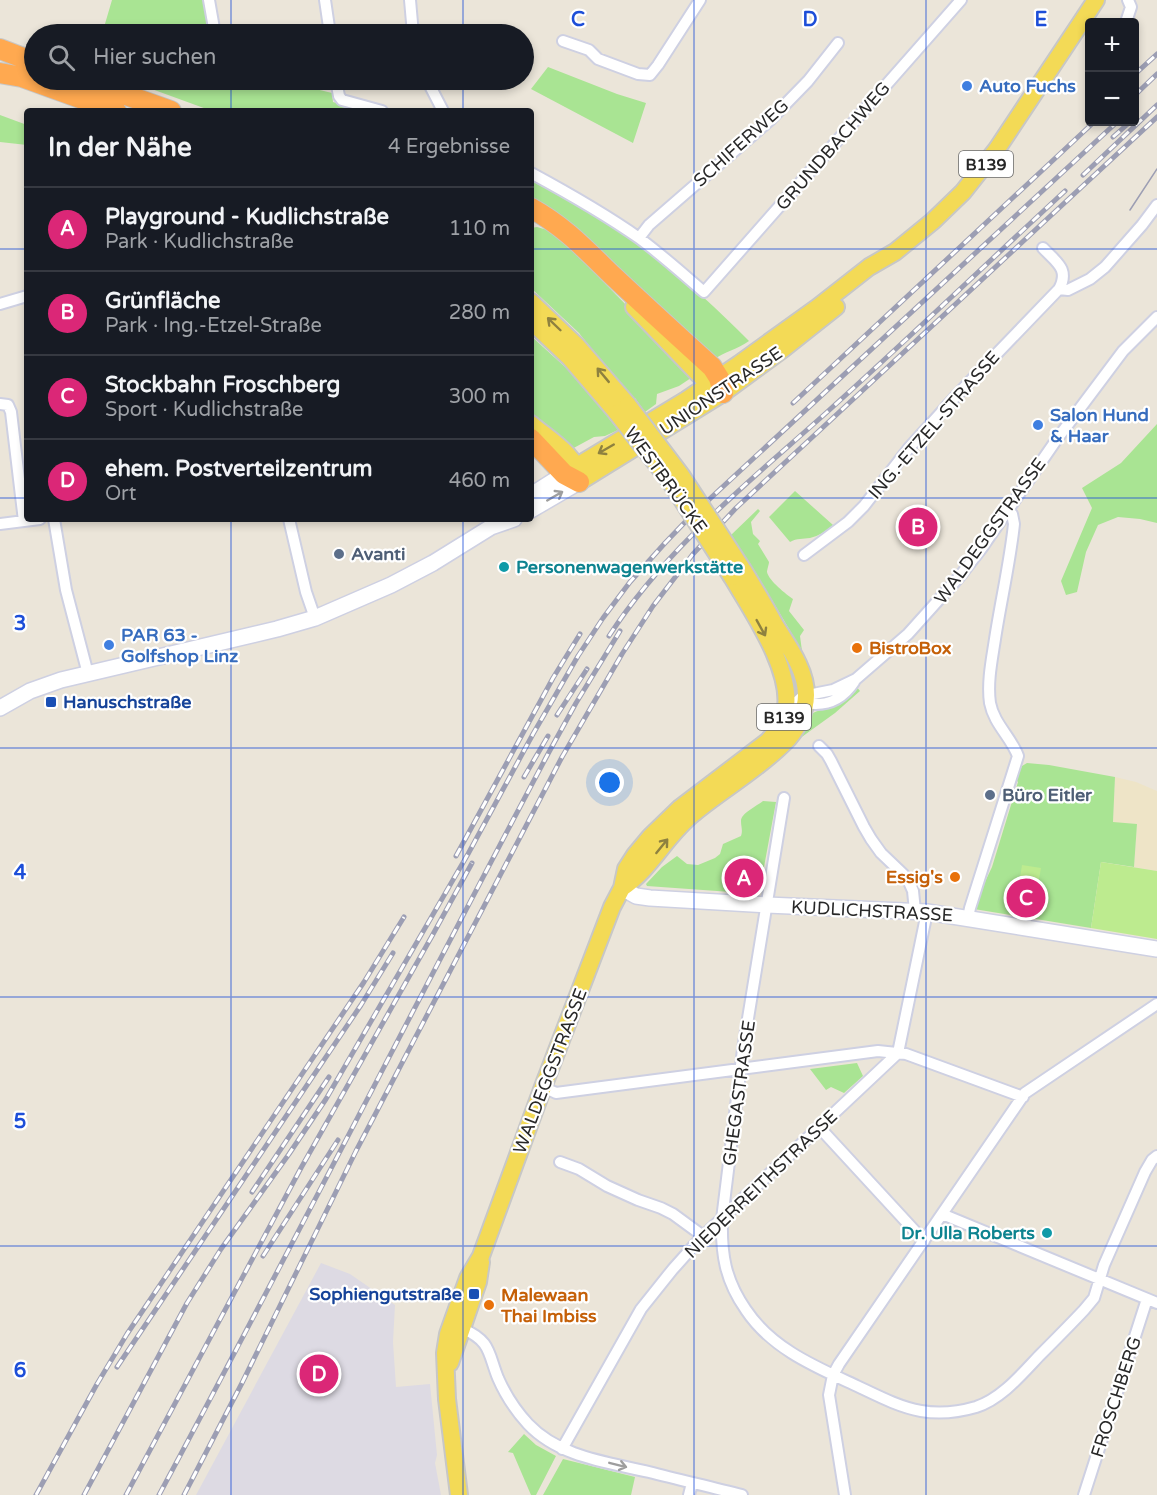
<!DOCTYPE html>
<html lang="de">
<head>
<meta charset="utf-8">
<style>
	body { margin:0; font-family:"Varela Round",sans-serif; background:#20242c; color:#f1f3f6 }
	.controls { position:absolute; right:18px; top:18px; display:grid; overflow:hidden; border-radius:6px; box-shadow:0 3px 9px #0003 }
	.controls button { width:54px; height:54px; display:grid; place-items:center; padding:0; border:0; border-bottom:2px solid #363941; background:#171b24; color:#f1f3f6; font:30px sans-serif }
	.you { position:absolute; left:610px; top:783px; width:21px; height:21px; margin:-15px; border:4px solid #fff; border-radius:50%; background:#1a73e8; box-shadow:0 0 0 9px #1a73e833 }
	.badge { display:grid; place-items:center; width:39px; height:39px; border-radius:50%; background:#db2777; color:#fff; font-size:20px; font-weight:700 }
	.pin { position:absolute; translate:-50% -50%; border:3px solid #fff; box-shadow:0 2px 6px #0006 }
	.list { margin:0; padding:0; list-style:none }
	h2 { display:flex; justify-content:space-between; align-items:center; height:78px; margin:0; padding:0 24px; font-size:26px }
	h2 small { font-size:20px; font-weight:400; color:#9ea1a6 }
	.list li { display:grid; grid-template-columns:39px 1fr auto; gap:18px; align-items:center; box-sizing:border-box; height:84px; padding:0 24px; border-top:2px solid #363941 }
	.list b { display:block; font-size:22px; white-space:nowrap }
	.list p { margin:0; font-size:20px; white-space:nowrap; color:#9ea1a6 }
	.list em { font-size:20px; font-style:normal; color:#9ea1a6 }
	.icon { flex:none; width:33px; height:33px; fill:none; stroke:currentColor; stroke-width:2; stroke-linecap:round; stroke-linejoin:round }
	.map { position:relative; flex:none; width:1157px; height:1495px; overflow:hidden }
	.search { position:absolute; background:#171b24; box-shadow:0 3px 9px #0003; left:24px; top:24px; width:510px; height:66px; display:flex; align-items:center; gap:15px; box-sizing:border-box; padding:0 21px; border-radius:33px; color:#9ea1a6; font-size:22px }
	.panel { position:absolute; background:#171b24; box-shadow:0 3px 9px #0003; left:24px; top:108px; width:510px; height:414px; border-radius:6px }
	.map>svg:first-child { display:block }
	.industrial { fill:#dddae3 }
	.education { fill:#eee4c7 }
	.green { fill:#a9e493 }
	.pitch { fill:#bdeb8f }
	.lines { fill:none; stroke-linecap:round; stroke-linejoin:round }
	.street-casing { stroke:#ced0e2; stroke-width:14 }
	.secondary-casing { stroke:#ced0e2; stroke-width:18 }
	.primary-casing { stroke:#c7c7c7; stroke-width:20 }
	.highway-casing { stroke:#c7c7c7; stroke-width:22 }
	.street { stroke:#fff; stroke-width:10 }
	.secondary { stroke:#fff; stroke-width:15 }
	.primary { stroke:#f3da56; stroke-width:16 }
	.highway { stroke:#ffa950; stroke-width:20 }
	.tram { stroke:#9c9eb3; stroke-width:1.5 }
	.rail-casing { stroke:#9c9eb3; stroke-width:5 }
	.rail { stroke:#fff; stroke-width:3; stroke-dasharray:9; stroke-linecap:butt }
	.primary-bridge-casing { stroke:#c7c7c7; stroke-width:20; stroke-linecap:butt }
	.primary-bridge { stroke:#f3da56; stroke-width:16 }
	.oneway { stroke:#8e813f }
	.oneway2 { stroke:#9e9e9e }
	.grid { fill:none; stroke:#1d4ed8; stroke-width:1.5; stroke-opacity:0.55 }
	.shop-dot { fill:#3f7fe0; stroke:#fff; stroke-width:2 }
	.service-dot { fill:#5c6f8a; stroke:#fff; stroke-width:2 }
	.culture-dot { fill:#0f9aa8; stroke:#fff; stroke-width:2 }
	.food-dot { fill:#e8710a; stroke:#fff; stroke-width:2 }
	.transit-dot { fill:#1a4fb4; stroke:#fff; stroke-width:2 }
	.labels { text-anchor:middle; stroke-width:4.5; stroke-linejoin:round; paint-order:stroke }
	.shield { fill:#fff; stroke:#686868; stroke-width:1.5 }
	.shield-label { font-size:16px; font-weight:bold; fill:#282828 }
	.shop-label { font-size:18px; font-weight:bold; fill:#366cbe; stroke:#fff; text-anchor:start }
	.street-label { font-size:18px; fill:#282828; stroke:#fff }
	.service-label { font-size:18px; font-weight:bold; fill:#4e5e75; stroke:#fff; text-anchor:start }
	.culture-label { font-size:18px; font-weight:bold; fill:#0d838f; stroke:#fff; text-anchor:start }
	.food-label { font-size:18px; font-weight:bold; fill:#c56008; stroke:#fff; text-anchor:start }
	.transit-label { font-size:18px; font-weight:bold; fill:#164399; stroke:#fff; text-anchor:start }
	.grid-label { font-size:20px; text-anchor:middle; font-weight:bold; fill:#1d4ed8; stroke:#fff; stroke-width:4.5; stroke-linejoin:round; paint-order:stroke }
</style>
</head>
<body>
<div class="map">
<svg width="1157" height="1495" viewBox="0 0 1157 1495">
	<rect width="100%" height="100%" fill="#ebe5d9"/>
	<!-- industrial -->
	<path class="industrial" d="M321 1263 350 1274 395 1305 393 1342 396 1387 430 1384 437 1455 435 1463 441 1495H196Z"/>
	<!-- education -->
	<path class="education" d="M1115 777 1136 782 1157 791V871L1134 867 1137 824 1113 823Z"/>
	<!-- green -->
	<path class="green" d="M112 0H204L210 34H102Z
		M548 67 617 94 646 103 633 143 531 89Z
		M127 80H279L332 93 333 102 363 111H212Z
		M0 115 27 125V145L0 142Z
		M531 178C563 196 596 214 626 235 671 266 711 303 749 341 738 349 724 352 713 360L531 202Z
		M537 227 551 231 571 249 639 318 691 378 679 386 657 394 656 404 645 412 635 398 632 400 579 333 531 288V228Z
		M531 336 587 387 609 413 607 416 618 430 605 436 594 437 570 450 531 417Z
		M1157 424V523L1140 519 1118 517 1098 525 1086 552 1077 592 1066 595 1061 581 1092 508 1082 488 1121 463Z
		M795 491 833 525C826 531 819 536 810 538 803 539 797 538 790 542L769 517Z
		M758 509 760 511 751 522 753 534 760 541 758 544 769 562C769 564 767 570 767 572 769 581 786 594 793 599L789 611 804 630 800 636 802 651 756 573 731 535Z
		M856 686 860 691 835 713 792 744 810 715 815 712 834 705Z
		M1027 763 1049 765 1115 777 1113 822 1137 824 1134 867 1101 862 1091 928 974 909 975 903 992 867 1018 782 1016 780 1022 766Z
		M763 801 776 802 759 894 647 886 646 884 662 867 677 856 687 864 698 865 715 858 720 854 723 844 741 836C743 830 741 827 741 821 741 813 757 806 763 801Z
		M857 1063 863 1076 844 1093 831 1087 826 1090 810 1069Z
		M524 1434 536 1445 556 1456 536 1495H531L513 1453 508 1452Z
		M563 1459 635 1477 631 1495H543Z"/>
	<!-- pitch -->
	<path class="pitch" d="M1101 862 1157 871V939L1091 928Z
		M1022 865 1041 868 1032 919 1014 916Z"/>
	<g class="lines">
		<defs>
			<path id="street" d="M209 0 215 34
				M325 0 330 34
				M410 0 413 34
				M1126 22 1131 7 1128 0
				M563 41 589 50 598 59 638 74 650 75 658 65 700 0
				M336 80 339 96 342 100 382 111
				M427 80 443 111
				M531 173C568 193 605 214 639 238 662 255 683 274 704 292L961 0
				M639 238 649 225 770 120 808 81 838 43
				M1059 289 1068 290 1090 279 1105 267 1142 225 1157 205
				M0 304 27 296
				M0 404 8 405 11 412 24 521
				M54 519 66 590 88 674
				M289 519 306 592 315 618
				M0 524 40 519
				M804 555 848 522 864 506 909 448 957 395 1059 289C1070 269 1056 262 1043 248
				M805 703C827 707 842 700 854 682
				M786 712 803 696 833 690 856 679 908 634 960 576 981 549 1057 439 1123 351 1157 317
				M819 746 827 754 831 761 864 827 871 839 881 853 903 874 909 882 913 891 915 911
				M784 798 743 1049 722 1219C721 1254 725 1280 746 1310 772 1349 816 1367 857 1386 878 1396 899 1407 921 1411 938 1414 959 1412 976 1407 1001 1399 1021 1375 1039 1356 1054 1341 1069 1326 1084 1310L1094 1298 1104 1265 1145 1172 1152 1160 1157 1156
				M968 918 970 908 1018 756C1011 737 994 724 990 703 987 682 992 659 995 639 1001 600 1010 562 1014 524L1012 514 1007 511
				M543 1087 556 1093 878 1051 906 1054 1023 1097
				M819 1127 924 1241
				M560 1162 579 1169 607 1186 638 1200 661 1208 673 1214 703 1236
				M942 1214 1157 1303
				M463 1329C491 1341 488 1353 498 1378 505 1394 516 1411 528 1424 559 1457 607 1462 649 1472 680 1480 711 1487 742 1495
				M562 1449 641 1309 673 1269 699 1240 898 1053 927 912
				M689 1495 692 1483
				M845 1495 829 1395 833 1375 839 1364 1025 1093 1157 1004
				M1084 1495 1147 1299"/>
			<path id="secondary" d="M531 495 572 469
				M531 510 579 482
				M0 708 30 691 61 680 277 629 315 618 391 585 433 563 491 527 514 519
				M622 888 636 896 650 898 767 905 927 912 1157 949"/>
			<path id="primary" d="M531 302 577 346 628 405
				M634 307 709 385 717 390
				M531 321 570 358 617 413
				M531 424C547 438 577 455 579 477
				M577 466 686 400 739 364 818 307 869 267 895 252 933 221 963 192 997 149 1096 0
				M579 482 723 393 783 349 836 307
				M622 888C651 869 666 835 694 813 723 789 757 770 784 743 796 732 806 712 806 695 806 669 788 646 775 625 765 606 754 588 743 570
				M450 1363 478 1282 481 1262
				M459 1495 447 1399 445 1353 448 1334 468 1278 481 1256 543 1087 612 907 622 888 626 869 635 855 650 837 680 808 768 741C775 733 783 724 785 713 795 673 752 611 732 577"/>
			<path id="highway" d="M0 49 34 62
				M0 73 22 77 116 111
				M84 80 171 111
				M531 208C565 227 585 249 613 276 646 307 679 337 712 367L719 378 723 393
				M531 439 564 474 579 482"/>
		</defs>
		<!-- street casing -->
		<use href="#street" class="street-casing"/>
		<!-- secondary casing -->
		<use href="#secondary" class="secondary-casing"/>
		<!-- primary casing -->
		<use href="#primary" class="primary-casing"/>
		<!-- highway casing -->
		<use href="#highway" class="highway-casing"/>
		<!-- street -->
		<use href="#street" class="street"/>
		<!-- secondary -->
		<use href="#secondary" class="secondary"/>
		<!-- primary -->
		<use href="#primary" class="primary"/>
		<!-- highway -->
		<use href="#highway" class="highway"/>
		<!-- tram -->
		<path class="tram" d="M1130 210 1157 169"/>
		<defs>
			<path id="rail" d="M1134 75 1157 54
				M1134 96 1157 74
				M1113 137 1130 122
				M1083 175 1157 105
				M793 403 1094 122
				M609 636C666 548 749 482 826 413 907 340 985 265 1065 191
				M557 715 587 669
				M524 777 548 736
				M456 856 553 678 580 634
				M252 1192 329 1077
				M263 1256 338 1140
				M117 1367 361 1005 393 953
				M36 1495 97 1384 127 1334 364 982 404 917
				M84 1495 187 1303 221 1249 289 1154 326 1099 468 854 533 734 578 656 603 618 630 582 665 543 688 519 1117 122
				M126 1495 301 1168 432 936 472 863
				M159 1495C291 1249 418 999 549 752L576 703 620 631
				M184 1495 242 1383 356 1151 562 757 622 654 653 606 693 554 736 508 1157 117"/>
		</defs>
		<!-- rail casing -->
		<use href="#rail" class="rail-casing"/>
		<!-- rail -->
		<use href="#rail" class="rail"/>
		<defs>
			<path id="primary-bridge" d="M628 405 681 475 743 570
				M617 413 670 481 732 577"/>
		</defs>
		<!-- primary-bridge casing -->
		<use href="#primary-bridge" class="primary-bridge-casing"/>
		<!-- primary-bridge -->
		<use href="#primary-bridge" class="primary-bridge"/>
	</g>
	<!-- one-way arrows -->
	<defs><path id="oneway-shaft" d="M-6 0H5M1.5-3L5.5 0L1.5 3" fill="none" stroke-width="1.6" stroke-linecap="round" stroke-linejoin="round" transform="scale(1.5)"/></defs>
	<g class="oneway">
		<use href="#oneway-shaft" transform="translate(554 324) rotate(-136)"/>
		<use href="#oneway-shaft" transform="translate(603 375) rotate(-130)"/>
		<use href="#oneway-shaft" transform="translate(606 449) rotate(150)"/>
		<use href="#oneway-shaft" transform="translate(761 628) rotate(61)"/>
		<use href="#oneway-shaft" transform="translate(662 846) rotate(-51)"/>
	</g>
	<g class="oneway2">
		<use href="#oneway-shaft" transform="translate(555 496) rotate(-30)"/>
		<use href="#oneway-shaft" transform="translate(618 1465) rotate(14)"/>
	</g>
	<!-- grid -->
	<path class="grid" d="M231 0V34M463 0V34M694 0V1495M926 0V1495M231 80V111M463 80V111M0 249H27M531 249H1157M0 498H27M531 498H1157M231 519V1495M463 519V1495M0 748H1157M0 997H1157M0 1246H1157"/>
	<!-- markers -->
	<g class="shop-dot">
		<circle cx="967" cy="86" r="6"/>
		<circle cx="1038" cy="425" r="6"/>
		<circle cx="109" cy="645" r="6"/>
	</g>
	<g class="service-dot">
		<circle cx="339" cy="554" r="6"/>
		<circle cx="990" cy="795" r="6"/>
	</g>
	<g class="culture-dot">
		<circle cx="504" cy="567" r="6"/>
		<circle cx="1047" cy="1233" r="6"/>
	</g>
	<g class="food-dot">
		<circle cx="857" cy="648" r="6"/>
		<circle cx="955" cy="877" r="6"/>
		<circle cx="489" cy="1305" r="6"/>
	</g>
	<g class="transit-dot">
		<rect x="45" y="696" width="12" height="12" rx="3"/>
		<rect x="468" y="1288" width="12" height="12" rx="3"/>
	</g>
	<g class="labels">
		<!-- shield labels -->
		<g class="shield">
			<rect x="959" y="151" width="54" height="26" rx="4.5"/>
			<rect x="757" y="704" width="54" height="26" rx="4.5"/>
		</g>
		<g class="shield-label">
			<text x="986" y="170">B139</text>
			<text x="784" y="723">B139</text>
		</g>
		<!-- shop labels -->
		<g class="shop-label">
			<text x="979" y="92">Auto Fuchs</text>
			<text x="1050" y="421">Salon Hund<tspan x="1050" dy="21">&amp; Haar</tspan></text>
			<text x="121" y="641">PAR 63 -<tspan x="121" dy="21">Golfshop Linz</tspan></text>
		</g>
		<!-- street labels -->
		<g class="street-label">
			<text transform="translate(741 143) rotate(-42)" y="6">SCHIFERWEG</text>
			<text transform="translate(833 146) rotate(-49)" y="6">GRUNDBACHWEG</text>
			<text transform="translate(721 391) rotate(-34)" y="6">UNIONSTRASSE</text>
			<text transform="translate(934 425) rotate(-49)" y="6">ING.-ETZEL-STRASSE</text>
			<text transform="translate(666 480) rotate(54)" y="6">WESTBRÜCKE</text>
			<text transform="translate(990 531) rotate(-54)" y="6">WALDEGGSTRASSE</text>
			<text transform="translate(872 911) rotate(3)" y="6">KUDLICHSTRASSE</text>
			<text transform="translate(550 1071) rotate(-69)" y="6">WALDEGGSTRASSE</text>
			<text transform="translate(739 1093) rotate(-82)" y="6">GHEGASTRASSE</text>
			<text transform="translate(761 1184) rotate(-44)" y="6">NIEDERREITHSTRASSE</text>
			<text transform="translate(1116 1397) rotate(-72)" y="6">FROSCHBERG</text>
		</g>
		<!-- service labels -->
		<g class="service-label">
			<text x="351" y="560">Avanti</text>
			<text x="1002" y="801">Büro Eitler</text>
		</g>
		<!-- culture labels -->
		<g class="culture-label">
			<text x="516" y="573">Personenwagenwerkstätte</text>
			<text x="1035" y="1239" text-anchor="end">Dr. Ulla Roberts</text>
		</g>
		<!-- food labels -->
		<g class="food-label">
			<text x="869" y="654">BistroBox</text>
			<text x="943" y="883" text-anchor="end">Essig's</text>
			<text x="501" y="1301">Malewaan<tspan x="501" dy="21">Thai Imbiss</tspan></text>
		</g>
		<!-- transit labels -->
		<g class="transit-label">
			<text x="63" y="708">Hanuschstraße</text>
			<text x="462" y="1300" text-anchor="end">Sophiengutstraße</text>
		</g>
	</g>
	<g class="grid-label">
		<text x="578" y="26">C</text>
		<text x="810" y="26">D</text>
		<text x="1041" y="26">E</text>
		<text x="20" y="630">3</text>
		<text x="20" y="879">4</text>
		<text x="20" y="1128">5</text>
		<text x="20" y="1377">6</text>
	</g>
</svg>
<div class="controls">
<button>+</button>
<button>−</button>
</div>
<div class="you"></div>
<div class="pin badge" style="left:744px;top:878px">A</div>
<div class="pin badge" style="left:918px;top:527px">B</div>
<div class="pin badge" style="left:1026px;top:898px">C</div>
<div class="pin badge" style="left:319px;top:1374px">D</div>
<div class="search"><svg class="icon" aria-label="search" viewBox="0 0 24 24"><circle cx="10" cy="10" r="6"/><path d="M15 15l6 6"/></svg>Hier suchen</div>
<section class="panel">
<h2>In der Nähe<small>4 Ergebnisse</small></h2>
<ul class="list">
<li><span class="badge">A</span><div><b>Playground - Kudlichstraße</b><p>Park · Kudlichstraße</p></div><em>110 m</em></li>
<li><span class="badge">B</span><div><b>Grünfläche</b><p>Park · Ing.-Etzel-Straße</p></div><em>280 m</em></li>
<li><span class="badge">C</span><div><b>Stockbahn Froschberg</b><p>Sport · Kudlichstraße</p></div><em>300 m</em></li>
<li><span class="badge">D</span><div><b>ehem. Postverteilzentrum</b><p>Ort</p></div><em>460 m</em></li>
</ul>
</section>
</div>
</body>
</html>
